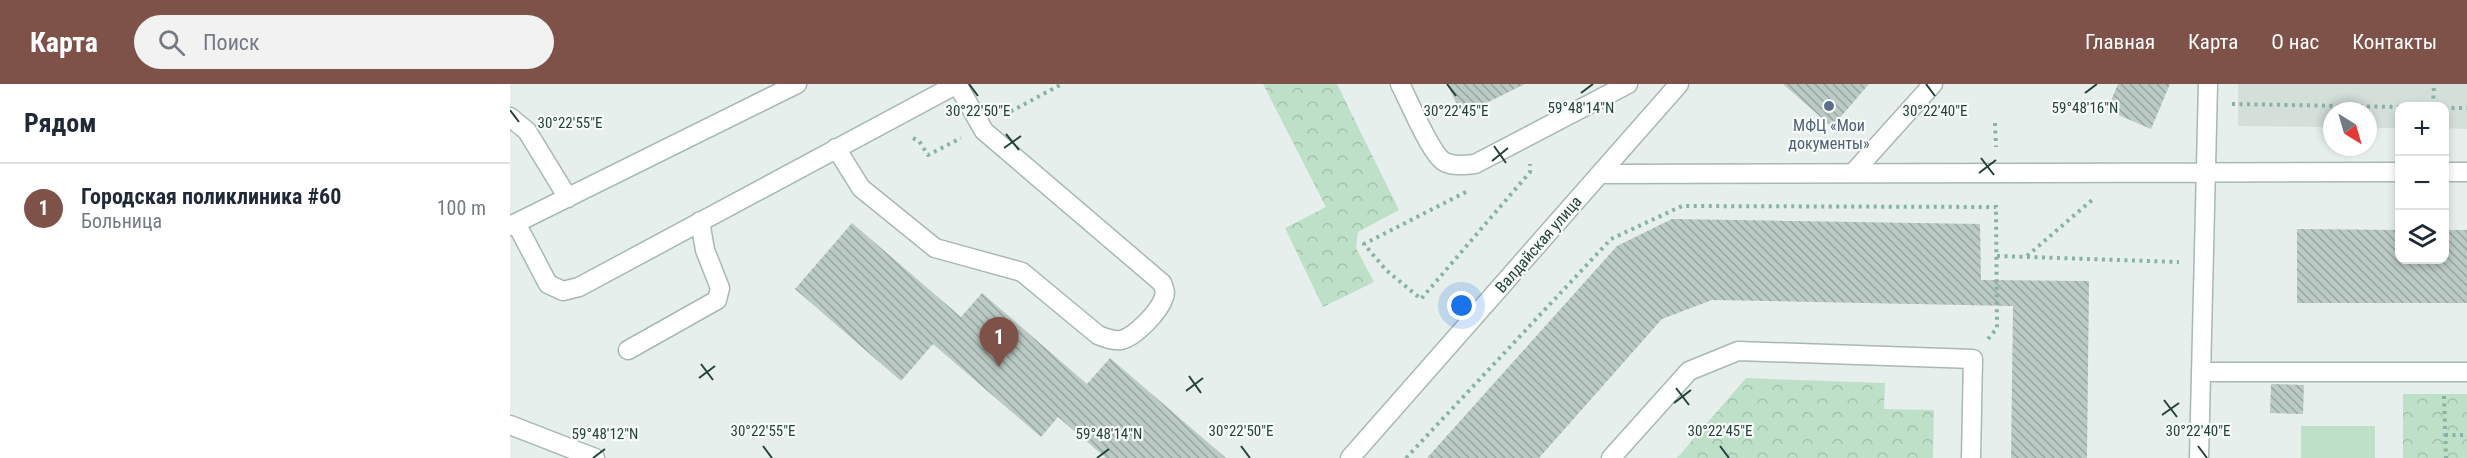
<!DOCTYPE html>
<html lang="ru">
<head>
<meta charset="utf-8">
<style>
	body { margin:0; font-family:"Roboto Condensed",sans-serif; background:#f2f2f3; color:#1f2937 }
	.controls { position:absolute; right:18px; top:18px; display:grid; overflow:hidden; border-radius:12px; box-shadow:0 3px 9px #0003 }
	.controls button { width:54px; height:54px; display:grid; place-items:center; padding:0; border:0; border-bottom:2px solid #e0e1e3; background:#fff; color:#1f2937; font:30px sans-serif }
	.compass { position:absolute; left:1813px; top:18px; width:54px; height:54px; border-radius:50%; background:#fff; box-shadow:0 3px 9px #0003; rotate:143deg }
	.you { position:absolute; left:952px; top:222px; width:21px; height:21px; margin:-15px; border:4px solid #fff; border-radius:50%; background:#1a73e8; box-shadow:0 0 0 9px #1a73e833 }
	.badge { display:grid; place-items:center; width:39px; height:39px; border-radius:50%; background:#7f5249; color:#fff; font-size:20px; font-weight:700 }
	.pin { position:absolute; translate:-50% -50px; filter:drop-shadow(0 2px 3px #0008) }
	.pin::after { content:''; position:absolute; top:32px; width:21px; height:18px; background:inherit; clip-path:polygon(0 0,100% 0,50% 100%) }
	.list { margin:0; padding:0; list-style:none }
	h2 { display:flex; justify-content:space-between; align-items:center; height:78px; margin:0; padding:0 24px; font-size:26px }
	h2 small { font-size:20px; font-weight:400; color:#747a83 }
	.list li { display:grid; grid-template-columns:39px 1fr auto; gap:18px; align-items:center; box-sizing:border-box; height:90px; padding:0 24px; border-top:2px solid #e0e1e3 }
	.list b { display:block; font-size:22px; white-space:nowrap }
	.list p { margin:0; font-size:20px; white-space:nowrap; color:#747a83 }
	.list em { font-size:20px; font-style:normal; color:#747a83 }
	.icon { flex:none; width:33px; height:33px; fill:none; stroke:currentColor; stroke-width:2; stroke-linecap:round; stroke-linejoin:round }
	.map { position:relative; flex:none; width:1957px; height:374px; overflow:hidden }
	header { display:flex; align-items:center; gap:36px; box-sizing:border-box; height:84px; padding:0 30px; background:#7f5249; color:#fff }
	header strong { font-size:28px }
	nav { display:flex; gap:33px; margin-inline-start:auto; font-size:21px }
	.search { width:420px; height:54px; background:#f2f2f3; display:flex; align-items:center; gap:15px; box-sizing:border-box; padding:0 21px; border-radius:33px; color:#747a83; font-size:22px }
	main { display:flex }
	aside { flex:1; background:#fff }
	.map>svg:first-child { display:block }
	.built { fill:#d4dfda }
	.grass { fill:#bfe0c8 }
	.forest { fill:url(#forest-crowns) }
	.building { fill:url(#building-back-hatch) }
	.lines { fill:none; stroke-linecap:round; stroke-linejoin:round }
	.minor-casing { stroke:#a8b8b2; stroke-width:21 }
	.path { stroke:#86b3a5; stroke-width:4; stroke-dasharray:3 4.5; stroke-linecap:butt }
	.minor { stroke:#fff; stroke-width:18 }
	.ticks { fill:none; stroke:#24423a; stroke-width:2 }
	.service-dot { fill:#5c6f8a; stroke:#f7fbf9; stroke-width:2 }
	.labels { text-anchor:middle; stroke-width:4.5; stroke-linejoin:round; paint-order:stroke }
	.service-label { font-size:16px; fill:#4e5e75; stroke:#f7fbf9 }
	.street-label { font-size:16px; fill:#24423a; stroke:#f7fbf9 }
	.ticks-label { font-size:15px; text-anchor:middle; fill:#24423a; stroke:#f7fbf9; stroke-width:4.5; stroke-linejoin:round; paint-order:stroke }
</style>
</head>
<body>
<header>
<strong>Карта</strong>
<div class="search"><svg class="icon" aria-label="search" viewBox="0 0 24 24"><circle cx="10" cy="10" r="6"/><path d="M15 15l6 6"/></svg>Поиск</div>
<nav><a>Главная</a><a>Карта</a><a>О нас</a><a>Контакты</a></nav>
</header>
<main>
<aside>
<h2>Рядом<small></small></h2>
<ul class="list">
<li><span class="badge">1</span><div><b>Городская поликлиника #60</b><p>Больница</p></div><em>100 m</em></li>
</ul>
</aside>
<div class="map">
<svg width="1957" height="374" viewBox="0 0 1957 374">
	<defs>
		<pattern id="forest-crowns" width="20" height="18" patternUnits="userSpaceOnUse" patternTransform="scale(1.5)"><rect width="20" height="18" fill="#bfe0c8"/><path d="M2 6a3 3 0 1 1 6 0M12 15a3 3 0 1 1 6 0" fill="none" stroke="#a4c1ad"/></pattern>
		<pattern id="building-back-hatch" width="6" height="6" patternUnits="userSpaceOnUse" patternTransform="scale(1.5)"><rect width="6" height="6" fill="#bbcac4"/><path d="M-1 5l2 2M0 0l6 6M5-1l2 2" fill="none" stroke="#98a6a0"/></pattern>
	</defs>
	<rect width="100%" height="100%" fill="#e6efeb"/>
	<!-- built -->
	<path class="built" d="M1728 0H1957V45L1935 44 1934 22H1890L1889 44H1858V27H1822V43L1728 42Z"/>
	<!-- grass -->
	<path class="grass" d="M1791 342H1865V374H1791Z"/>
	<!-- forest -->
	<path class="forest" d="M753 0H827L889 126 848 148 846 164 864 198 813 223 775 144 816 123Z
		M1236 294 1375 299 1374 325 1424 326 1423 374H1167Z
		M1893 310H1957V374H1893Z"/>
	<!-- building -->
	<path class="building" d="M937 0H1015L952 31Z
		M1273 0H1359L1322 43Z
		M1608 0H1660L1641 45 1597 26Z
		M1162 135 1470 140 1471 196 1579 197 1577 374H1501L1503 222 1202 216 1152 235 1029 374H917L1107 162Z
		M342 139 451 233 472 209 577 300 600 274 716 374H596L548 333 531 353 423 260 391 297 285 205Z
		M1787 145 1890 146V176H1935V146H1957V219H1787Z
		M1761 300 1794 301 1793 330 1760 329Z"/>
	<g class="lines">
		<defs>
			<path id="minor" d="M890 0C899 17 920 68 933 77 942 83 955 81 965 80L1118 0
				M0 33 17 47 58 114
				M326 64 351 104 425 164 512 188 588 251C595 254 603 257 611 256 625 253 650 227 654 213 656 208 654 204 652 199L474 47 447 0
				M1934 88H1957
				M1343 89 1423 0
				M1090 90 1890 88
				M6 139 38 200 53 207 69 203 447 0
				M0 142 287 0
				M118 266 207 216 210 204 195 166 190 137
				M1691 288H1957
				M0 341 85 374
				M840 374 1169 0
				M1101 374 1179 287 1228 267 1463 275 1461 374
				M1689 374 1698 0"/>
		</defs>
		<!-- minor casing -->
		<use href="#minor" class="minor-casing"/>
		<!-- path -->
		<path class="path" d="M1722 20 1890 23
			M1923 22 1924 0
			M1934 24H1957
			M494 31 552 0
			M1485 39 1486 63
			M403 54 409 57 418 71 451 54
			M956 108 854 160 876 186 911 215 1020 88V80
			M1487 172 1669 178
			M1517 172 1582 116
			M1478 255 1487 244 1486 121
			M1934 312 1936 374
			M1935 351H1957
			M896 374 1101 155 1172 122 1486 123"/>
		<!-- minor -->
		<use href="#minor" class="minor"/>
	</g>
	<!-- ticks -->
	<path class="ticks" d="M459 0 468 12M937 0 946 12M1416 0 1425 12M1071 9 1083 0M1575 9 1587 0M0 26 9 38M496 50 509 66M984 62 996 79M494 64 511 52M1471 74 1484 91M982 77 998 64M1469 89 1486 76M191 280 203 296M679 292 691 309M189 294 205 282M1166 304 1179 321M676 307 693 294M1654 316 1667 333M1164 319 1181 306M1652 331 1669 319M253 362 262 374M731 362 740 374M1210 362 1219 374M1688 362 1697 374M83 374 95 365M587 374 599 365"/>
	<!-- markers -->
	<circle class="service-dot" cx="1319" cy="22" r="6"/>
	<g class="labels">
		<!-- service labels -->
		<g class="service-label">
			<text x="1319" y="47">МФЦ «Мои<tspan x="1319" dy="18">документы»</tspan></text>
		</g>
		<!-- street labels -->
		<g class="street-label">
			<text transform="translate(1028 160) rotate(-49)" y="6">Валдайская улица</text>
		</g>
	</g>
	<g class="ticks-label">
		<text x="1575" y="29">59°48'16"N</text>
		<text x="1071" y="29">59°48'14"N</text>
		<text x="468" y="32">30°22'50"E</text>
		<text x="946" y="32">30°22'45"E</text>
		<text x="1425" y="32">30°22'40"E</text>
		<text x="60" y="44">30°22'55"E</text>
		<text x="253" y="352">30°22'55"E</text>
		<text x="731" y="352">30°22'50"E</text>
		<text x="1210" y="352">30°22'45"E</text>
		<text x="1688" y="352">30°22'40"E</text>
		<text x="95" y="355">59°48'12"N</text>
		<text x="599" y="355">59°48'14"N</text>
	</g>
</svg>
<div class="controls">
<button>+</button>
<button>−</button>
<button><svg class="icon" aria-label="layers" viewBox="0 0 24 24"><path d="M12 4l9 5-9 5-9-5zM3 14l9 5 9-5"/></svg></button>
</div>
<svg class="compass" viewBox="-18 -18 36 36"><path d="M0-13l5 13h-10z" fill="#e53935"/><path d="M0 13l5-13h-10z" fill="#747a83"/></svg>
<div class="you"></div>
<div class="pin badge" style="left:489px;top:283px">1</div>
</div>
</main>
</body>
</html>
